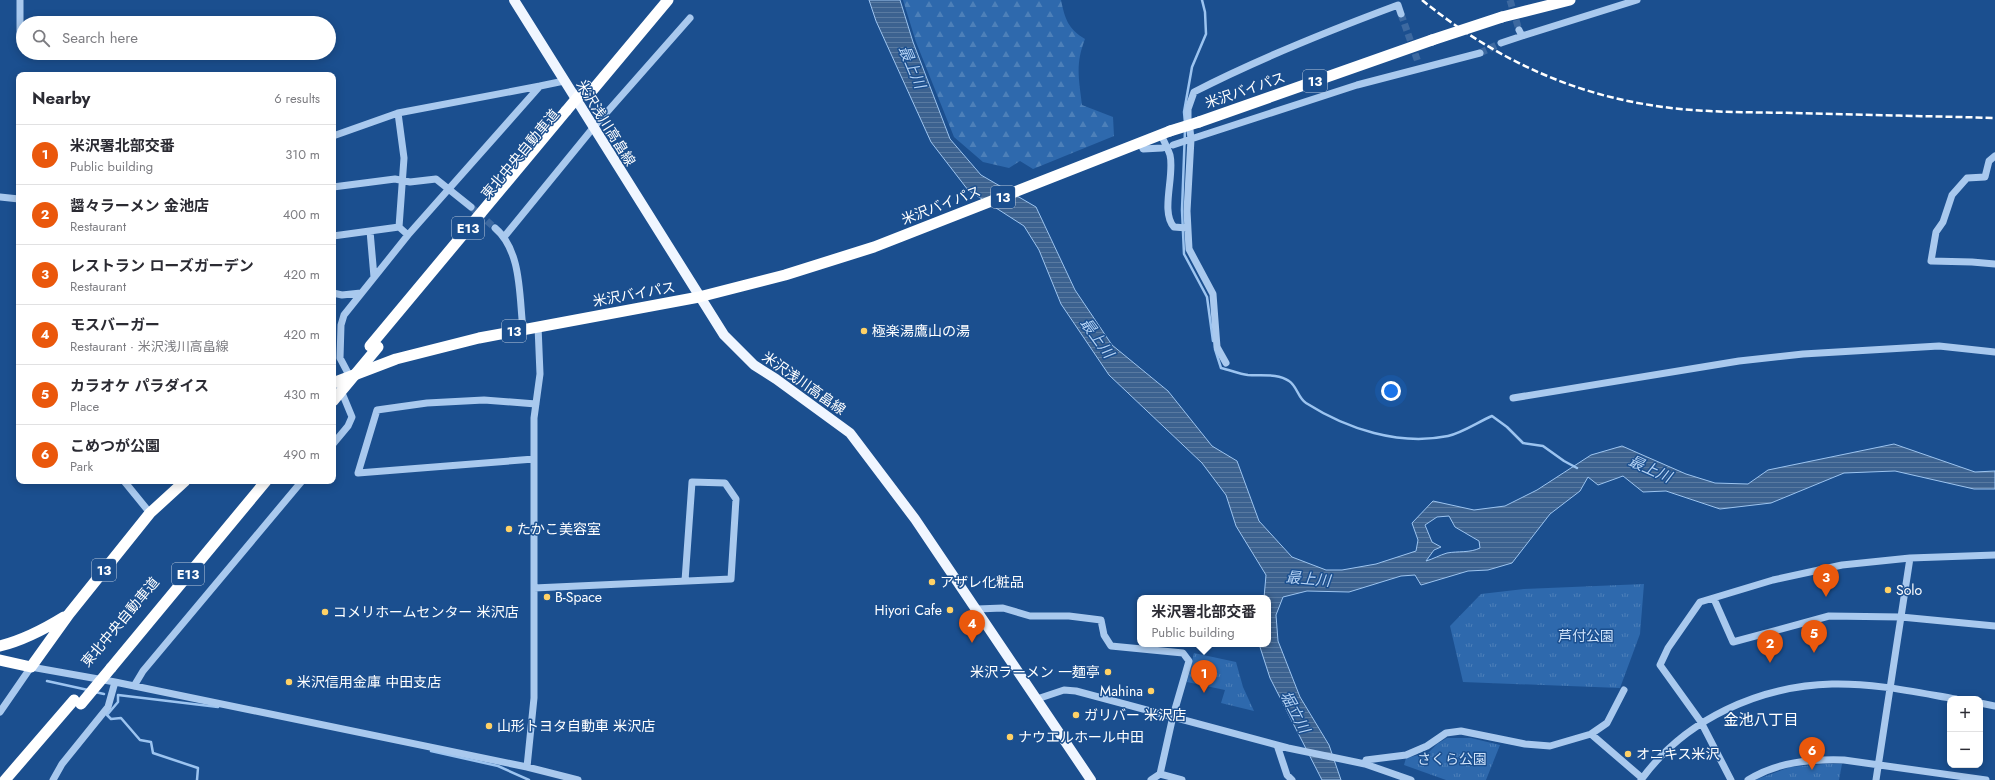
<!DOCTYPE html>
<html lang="en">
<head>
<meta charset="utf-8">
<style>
	body { margin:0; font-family:Jost,"Noto Sans JP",sans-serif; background:#f7f7f7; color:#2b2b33 }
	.controls { position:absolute; right:12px; bottom:12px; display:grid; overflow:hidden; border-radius:8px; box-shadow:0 2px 10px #0003 }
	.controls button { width:36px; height:36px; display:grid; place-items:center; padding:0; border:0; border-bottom:1px solid #e1e1e2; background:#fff; color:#2b2b33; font:20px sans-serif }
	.you { position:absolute; left:1391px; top:391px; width:14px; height:14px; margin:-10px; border:3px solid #fff; border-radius:50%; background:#1a73e8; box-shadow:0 0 0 6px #1a73e833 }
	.badge { display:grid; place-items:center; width:26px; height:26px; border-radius:50%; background:#ea580c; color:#fff; font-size:13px; font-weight:700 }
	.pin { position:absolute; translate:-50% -33px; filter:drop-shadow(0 1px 2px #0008) }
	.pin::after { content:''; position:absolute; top:21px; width:14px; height:12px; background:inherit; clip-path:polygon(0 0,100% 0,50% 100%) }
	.popup { position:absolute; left:1137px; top:595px; width:134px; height:52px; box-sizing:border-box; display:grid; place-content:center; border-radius:8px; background:#fff; filter:drop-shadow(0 1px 3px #0005); font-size:13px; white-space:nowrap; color:#7c7c81 }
	.popup b { font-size:15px; color:#2b2b33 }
	.popup::after { content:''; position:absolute; left:50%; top:100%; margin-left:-8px; border:8px solid transparent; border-top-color:#fff }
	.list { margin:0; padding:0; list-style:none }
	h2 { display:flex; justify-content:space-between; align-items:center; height:52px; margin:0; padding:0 16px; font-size:17px }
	h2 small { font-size:13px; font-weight:400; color:#7c7c81 }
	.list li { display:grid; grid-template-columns:26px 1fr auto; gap:12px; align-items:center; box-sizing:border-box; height:60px; padding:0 16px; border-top:1px solid #e1e1e2 }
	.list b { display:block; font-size:15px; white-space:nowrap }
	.list p { margin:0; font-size:13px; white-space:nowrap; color:#7c7c81 }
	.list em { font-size:13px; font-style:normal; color:#7c7c81 }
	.icon { flex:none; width:22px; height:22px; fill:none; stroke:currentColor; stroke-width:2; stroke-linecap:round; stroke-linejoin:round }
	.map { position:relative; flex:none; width:1995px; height:780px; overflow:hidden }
	.search { position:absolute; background:#fff; box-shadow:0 2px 10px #0003; left:16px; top:16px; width:320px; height:44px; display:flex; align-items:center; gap:10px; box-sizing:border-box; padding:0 14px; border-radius:22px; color:#7c7c81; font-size:15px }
	.panel { position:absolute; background:#fff; box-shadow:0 2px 10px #0003; left:16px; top:72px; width:320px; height:412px; border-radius:8px }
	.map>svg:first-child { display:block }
	.grass { fill:url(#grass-tufts) }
	.forest { fill:url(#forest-firs) }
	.water { fill:url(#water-rules); stroke:#9cc4f0; fill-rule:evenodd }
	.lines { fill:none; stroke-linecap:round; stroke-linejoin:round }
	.stream { stroke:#9cc4f0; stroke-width:2.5 }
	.minor-tunnel { stroke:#3d69a0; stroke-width:7; stroke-dasharray:7 3.5; stroke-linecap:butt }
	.minor { stroke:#a9c9ee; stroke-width:7 }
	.major { stroke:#f0f6ff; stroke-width:10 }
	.highway { stroke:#fff; stroke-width:11 }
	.rail { stroke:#fff; stroke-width:2.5; stroke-dasharray:7 3; stroke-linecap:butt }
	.highway-bridge { stroke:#fff; stroke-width:11 }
	.poi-dot { fill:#ffd166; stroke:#1b4f8f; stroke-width:1.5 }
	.labels { text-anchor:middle; stroke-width:3; stroke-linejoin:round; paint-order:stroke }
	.shield { fill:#1b4f8f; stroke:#bbcadd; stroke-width:1 }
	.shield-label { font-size:13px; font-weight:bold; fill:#fff }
	.street-label { font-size:14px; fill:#fff; stroke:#1b4f8f }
	.poi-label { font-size:14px; fill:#fff; stroke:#1b4f8f; text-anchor:start }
	.park-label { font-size:14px; fill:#cfe3fa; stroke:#1b4f8f }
	.water-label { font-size:15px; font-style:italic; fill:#b5d3f5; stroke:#1b4f8f }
	.neighbourhood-label { font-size:15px; fill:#fff; stroke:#1b4f8f }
</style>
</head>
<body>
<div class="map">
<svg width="1995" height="780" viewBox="0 0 1995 780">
	<defs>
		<pattern id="grass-tufts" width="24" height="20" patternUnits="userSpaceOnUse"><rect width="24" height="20" fill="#2e69ad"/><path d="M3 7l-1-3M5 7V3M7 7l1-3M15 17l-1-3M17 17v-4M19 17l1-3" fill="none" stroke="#4d80b9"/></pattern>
		<pattern id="forest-firs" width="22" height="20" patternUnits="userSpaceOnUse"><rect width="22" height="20" fill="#2e69ad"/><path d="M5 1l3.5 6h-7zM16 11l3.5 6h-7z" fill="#4d80b9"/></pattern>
		<pattern id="water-rules" width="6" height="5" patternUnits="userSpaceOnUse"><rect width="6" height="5" fill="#3c6290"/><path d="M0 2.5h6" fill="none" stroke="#597aa1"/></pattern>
	</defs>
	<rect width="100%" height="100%" fill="#1b4f8f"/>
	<!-- grass -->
	<path class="grass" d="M1644 584 1640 634 1620 688 1463 682 1450 626 1481 594 1524 589Z
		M1194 653 1236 662 1243 687 1254 711 1221 703 1225 690 1187 682Z
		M1447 738H1471L1500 745 1486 780H1446L1404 765 1406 758 1428 753 1437 744Z
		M1824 764H1842L1839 780H1755L1790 767Z"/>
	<!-- forest -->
	<path class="forest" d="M903 0H1061C1065 19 1068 29 1085 39 1075 64 1079 80 1082 105L1113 117 1114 136 1033 169 1020 161 1009 168 983 162 954 137 916 42Z"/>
	<!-- water -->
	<path class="water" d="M869 0H900L913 42 950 139 981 175 1036 207 1075 290 1112 345 1168 391 1212 446 1237 461 1259 521 1292 557 1326 570H1342L1376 564 1416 551 1418 540 1412 523 1433 501 1474 510 1505 506 1537 490 1591 455 1622 446 1686 474 1715 483 1748 484 1768 470 1894 444 1975 472 1995 471V489H1974L1895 471 1844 473 1771 503 1720 509 1666 491 1643 492 1623 476 1598 485 1588 477 1580 491 1550 514 1512 563 1488 570 1468 571 1421 585 1415 575 1401 576 1349 592 1307 591 1283 597 1276 615 1278 641 1300 697 1329 745 1341 780H1322L1270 678 1259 644H1268V598H1264L1266 575 1236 526 1226 495 1202 463 1109 375 1061 304 1039 250 1024 226 968 190 931 142 876 21ZM1449 516 1455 527 1479 541 1480 548C1470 553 1458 551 1447 553 1440 555 1433 559 1426 561L1434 550 1441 547 1432 542 1425 525 1437 517Z"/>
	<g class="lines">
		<!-- stream -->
		<path class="stream" d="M1185 123 1184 112 1192 67 1206 34 1205 12 1202 0
			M1185 130 1182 210 1184 254 1207 297 1213 341
			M1215 349 1221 368C1230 370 1239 374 1248 375 1261 376 1278 373 1289 381 1297 386 1298 398 1306 403 1347 429 1399 446 1448 436 1462 433 1478 422 1492 416L1507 427 1523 443 1543 446 1564 461 1577 468
			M47 681 88 690
			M95 692 104 694
			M431 751 498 766 529 780
			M197 780 198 768 153 753 151 742 140 740 121 718 111 719 107 715 118 702V695L218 707"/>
		<!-- minor-tunnel -->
		<path class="minor-tunnel" d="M1510 0 1519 30
			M1401 14 1418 62
			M1480 53 1501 43
			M471 207 495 228"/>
		<!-- minor -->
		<path class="minor" d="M20 0V36
			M1519 30 1522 36 1637 0
			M1501 43 1522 36
			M398 113 404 158 399 227
			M1188 119V109L1194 92C1260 58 1328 31 1398 5L1401 14
			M1161 135C1164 141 1168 149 1170 155 1175 175 1160 212 1174 227L1187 228
			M333 136 398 113 540 86
			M1141 143 1143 149 1162 148
			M1173 145 1191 139 1190 130
			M1995 156 1989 161 1985 177 1967 178 1952 195 1943 222 1936 232 1931 261 1972 262 1995 264
			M333 187 395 179 410 182 436 179 471 207
			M0 197 19 199
			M495 228C522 251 519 296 523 329
			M370 231 374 277
			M333 236 399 227 408 235
			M504 237 593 128 690 18
			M333 293 342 295 361 293
			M1226 363 1217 347 1213 294 1189 249 1187 211 1191 139 1357 85 1480 53
			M349 375 340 358 341 325 344 315 408 235 540 86 564 81
			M1513 398 1739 361 1803 354 1939 346 1995 352
			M333 444 348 426 352 417 340 388
			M534 459 358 473 377 410 427 403 484 400 536 404
			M124 481 150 513
			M534 588 731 579 736 499 725 483 692 482 685 581
			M1714 599 1733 642 1829 616 1901 617 1995 626
			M977 609 1003 608 1030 616H1069L1101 620 1104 635 1111 646 1183 653 1189 661 1173 716 1160 774 1151 780
			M134 686 143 671 302 481
			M1037 699 1064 690 1076 691 1288 748 1365 764 1411 780
			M1980 703 1995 706
			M0 712 31 667 115 682 527 767 578 780
			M1591 734 1642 778
			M1277 745 1287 775 1292 780
			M1365 764 1366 760 1406 755 1427 746 1446 733 1461 731 1525 744 1550 746 1591 734 1607 723 1624 690
			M527 767 534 698V418L540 374 538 326
			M1160 774 1182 780
			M53 780 62 764 108 707 115 682
			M1641 780C1685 719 1759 686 1832 684 1874 683 1915 692 1956 699
			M1731 780 1701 722 1660 665 1668 648 1700 602 1773 580 1842 565 1910 558 1995 555
			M1748 780C1777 762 1810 759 1844 760L1986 780
			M1876 780 1910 558"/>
		<!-- major -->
		<path class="major" d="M514 0 724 335 754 365 776 379 850 433 915 519 1091 780"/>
		<!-- highway -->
		<path class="highway" d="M1502 17 1570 0
			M591 92 668 0
			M1199 122 1432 40
			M370 346 566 111
			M333 383 396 359 479 338 699 297 785 275 874 247 1170 131
			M0 646C24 640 43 630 64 617
			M0 660 31 667 69 614 150 513 185 481
			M111 668 266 481
			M5 780 74 700"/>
		<!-- rail -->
		<path class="rail" d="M1422 0C1488 54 1565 92 1650 105 1698 113 1747 112 1795 113 1862 115 1928 116 1995 118"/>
		<!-- highway-bridge -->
		<path class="highway-bridge" d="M1432 40 1502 17
			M566 111 587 86
			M1170 131 1199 122
			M333 401 378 347
			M81 704 111 668"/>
	</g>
	<!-- markers -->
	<g class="poi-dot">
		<circle cx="864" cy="331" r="4"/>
		<circle cx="509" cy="529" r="4"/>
		<circle cx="932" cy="582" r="4"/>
		<circle cx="1888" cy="590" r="4"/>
		<circle cx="547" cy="597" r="4"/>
		<circle cx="950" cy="610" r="4"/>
		<circle cx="325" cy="612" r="4"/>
		<circle cx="1108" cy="672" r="4"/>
		<circle cx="289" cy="682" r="4"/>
		<circle cx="1151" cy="691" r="4"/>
		<circle cx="1076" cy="715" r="4"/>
		<circle cx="489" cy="726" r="4"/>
		<circle cx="1010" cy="737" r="4"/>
		<circle cx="1628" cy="754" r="4"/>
	</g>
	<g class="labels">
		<!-- shield labels -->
		<g class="shield">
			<rect x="1303" y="70" width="24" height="22" rx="3"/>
			<rect x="991" y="186" width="24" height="22" rx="3"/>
			<rect x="452" y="217" width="32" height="22" rx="3"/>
			<rect x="502" y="320" width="24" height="22" rx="3"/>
			<rect x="92" y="559" width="24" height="22" rx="3"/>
			<rect x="172" y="563" width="32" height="22" rx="3"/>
		</g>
		<g class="shield-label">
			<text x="1315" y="86">13</text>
			<text x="1003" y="202">13</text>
			<text x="468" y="233">E13</text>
			<text x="514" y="336">13</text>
			<text x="104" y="575">13</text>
			<text x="188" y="579">E13</text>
		</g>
		<!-- street labels -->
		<g class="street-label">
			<text transform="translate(1245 90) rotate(-19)" y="5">米沢バイパス</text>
			<text transform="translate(606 123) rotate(58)" y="5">米沢浅川高畠線</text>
			<text transform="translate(520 154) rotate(-50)" y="5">東北中央自動車道</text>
			<text transform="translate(941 205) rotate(-21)" y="5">米沢バイパス</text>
			<text transform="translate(634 294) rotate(-10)" y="5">米沢バイパス</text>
			<text transform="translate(804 383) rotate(35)" y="5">米沢浅川高畠線</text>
			<text transform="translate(120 622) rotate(-50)" y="5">東北中央自動車道</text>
		</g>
		<!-- poi labels -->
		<g class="poi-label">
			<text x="872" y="336">極楽湯鷹山の湯</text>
			<text x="517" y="534">たかこ美容室</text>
			<text x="940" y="587">アザレ化粧品</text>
			<text x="1896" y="595">Solo</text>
			<text x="555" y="602">B-Space</text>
			<text x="942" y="615" text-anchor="end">Hiyori Cafe</text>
			<text x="333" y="617">コメリホームセンター 米沢店</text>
			<text x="1100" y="677" text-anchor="end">米沢ラーメン 一麺亭</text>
			<text x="297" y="687">米沢信用金庫 中田支店</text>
			<text x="1143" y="696" text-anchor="end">Mahina</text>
			<text x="1084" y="720">ガリバー 米沢店</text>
			<text x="497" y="731">山形トヨタ自動車 米沢店</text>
			<text x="1018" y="742">ナウエルホール中田</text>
			<text x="1636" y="759">オニキス米沢</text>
		</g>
		<!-- park labels -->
		<g class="park-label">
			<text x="1586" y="641">芦付公園</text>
			<text x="1452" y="764">さくら公園</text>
		</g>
		<!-- water labels -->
		<g class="water-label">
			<text transform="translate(912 67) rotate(67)" y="5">最上川</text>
			<text transform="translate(1097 338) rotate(54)" y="5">最上川</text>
			<text transform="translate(1650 469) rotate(24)" y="5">最上川</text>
			<text transform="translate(1308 579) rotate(5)" y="5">最上川</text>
			<text transform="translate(1295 712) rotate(62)" y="5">堀立川</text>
		</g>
		<!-- neighbourhood labels -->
		<g class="neighbourhood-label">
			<text x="1761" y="725">金池八丁目</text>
		</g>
	</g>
</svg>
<div class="controls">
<button>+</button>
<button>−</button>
</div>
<div class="you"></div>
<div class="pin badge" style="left:1204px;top:693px">1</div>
<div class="popup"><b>米沢署北部交番</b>Public building</div>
<div class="pin badge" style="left:1770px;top:663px">2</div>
<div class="pin badge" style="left:1826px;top:597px">3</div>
<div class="pin badge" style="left:972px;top:643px">4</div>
<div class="pin badge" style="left:1814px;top:653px">5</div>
<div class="pin badge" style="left:1812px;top:770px">6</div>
<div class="search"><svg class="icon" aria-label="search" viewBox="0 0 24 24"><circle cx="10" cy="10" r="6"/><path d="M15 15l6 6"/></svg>Search here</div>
<section class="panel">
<h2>Nearby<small>6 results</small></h2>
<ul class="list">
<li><span class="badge">1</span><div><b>米沢署北部交番</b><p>Public building</p></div><em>310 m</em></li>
<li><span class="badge">2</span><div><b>醤々ラーメン 金池店</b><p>Restaurant</p></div><em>400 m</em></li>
<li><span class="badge">3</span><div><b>レストラン ローズガーデン</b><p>Restaurant</p></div><em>420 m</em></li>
<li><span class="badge">4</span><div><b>モスバーガー</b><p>Restaurant · 米沢浅川高畠線</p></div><em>420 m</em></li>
<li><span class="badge">5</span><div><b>カラオケ パラダイス</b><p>Place</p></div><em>430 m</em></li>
<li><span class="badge">6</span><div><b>こめつが公園</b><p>Park</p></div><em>490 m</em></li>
</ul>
</section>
</div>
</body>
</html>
